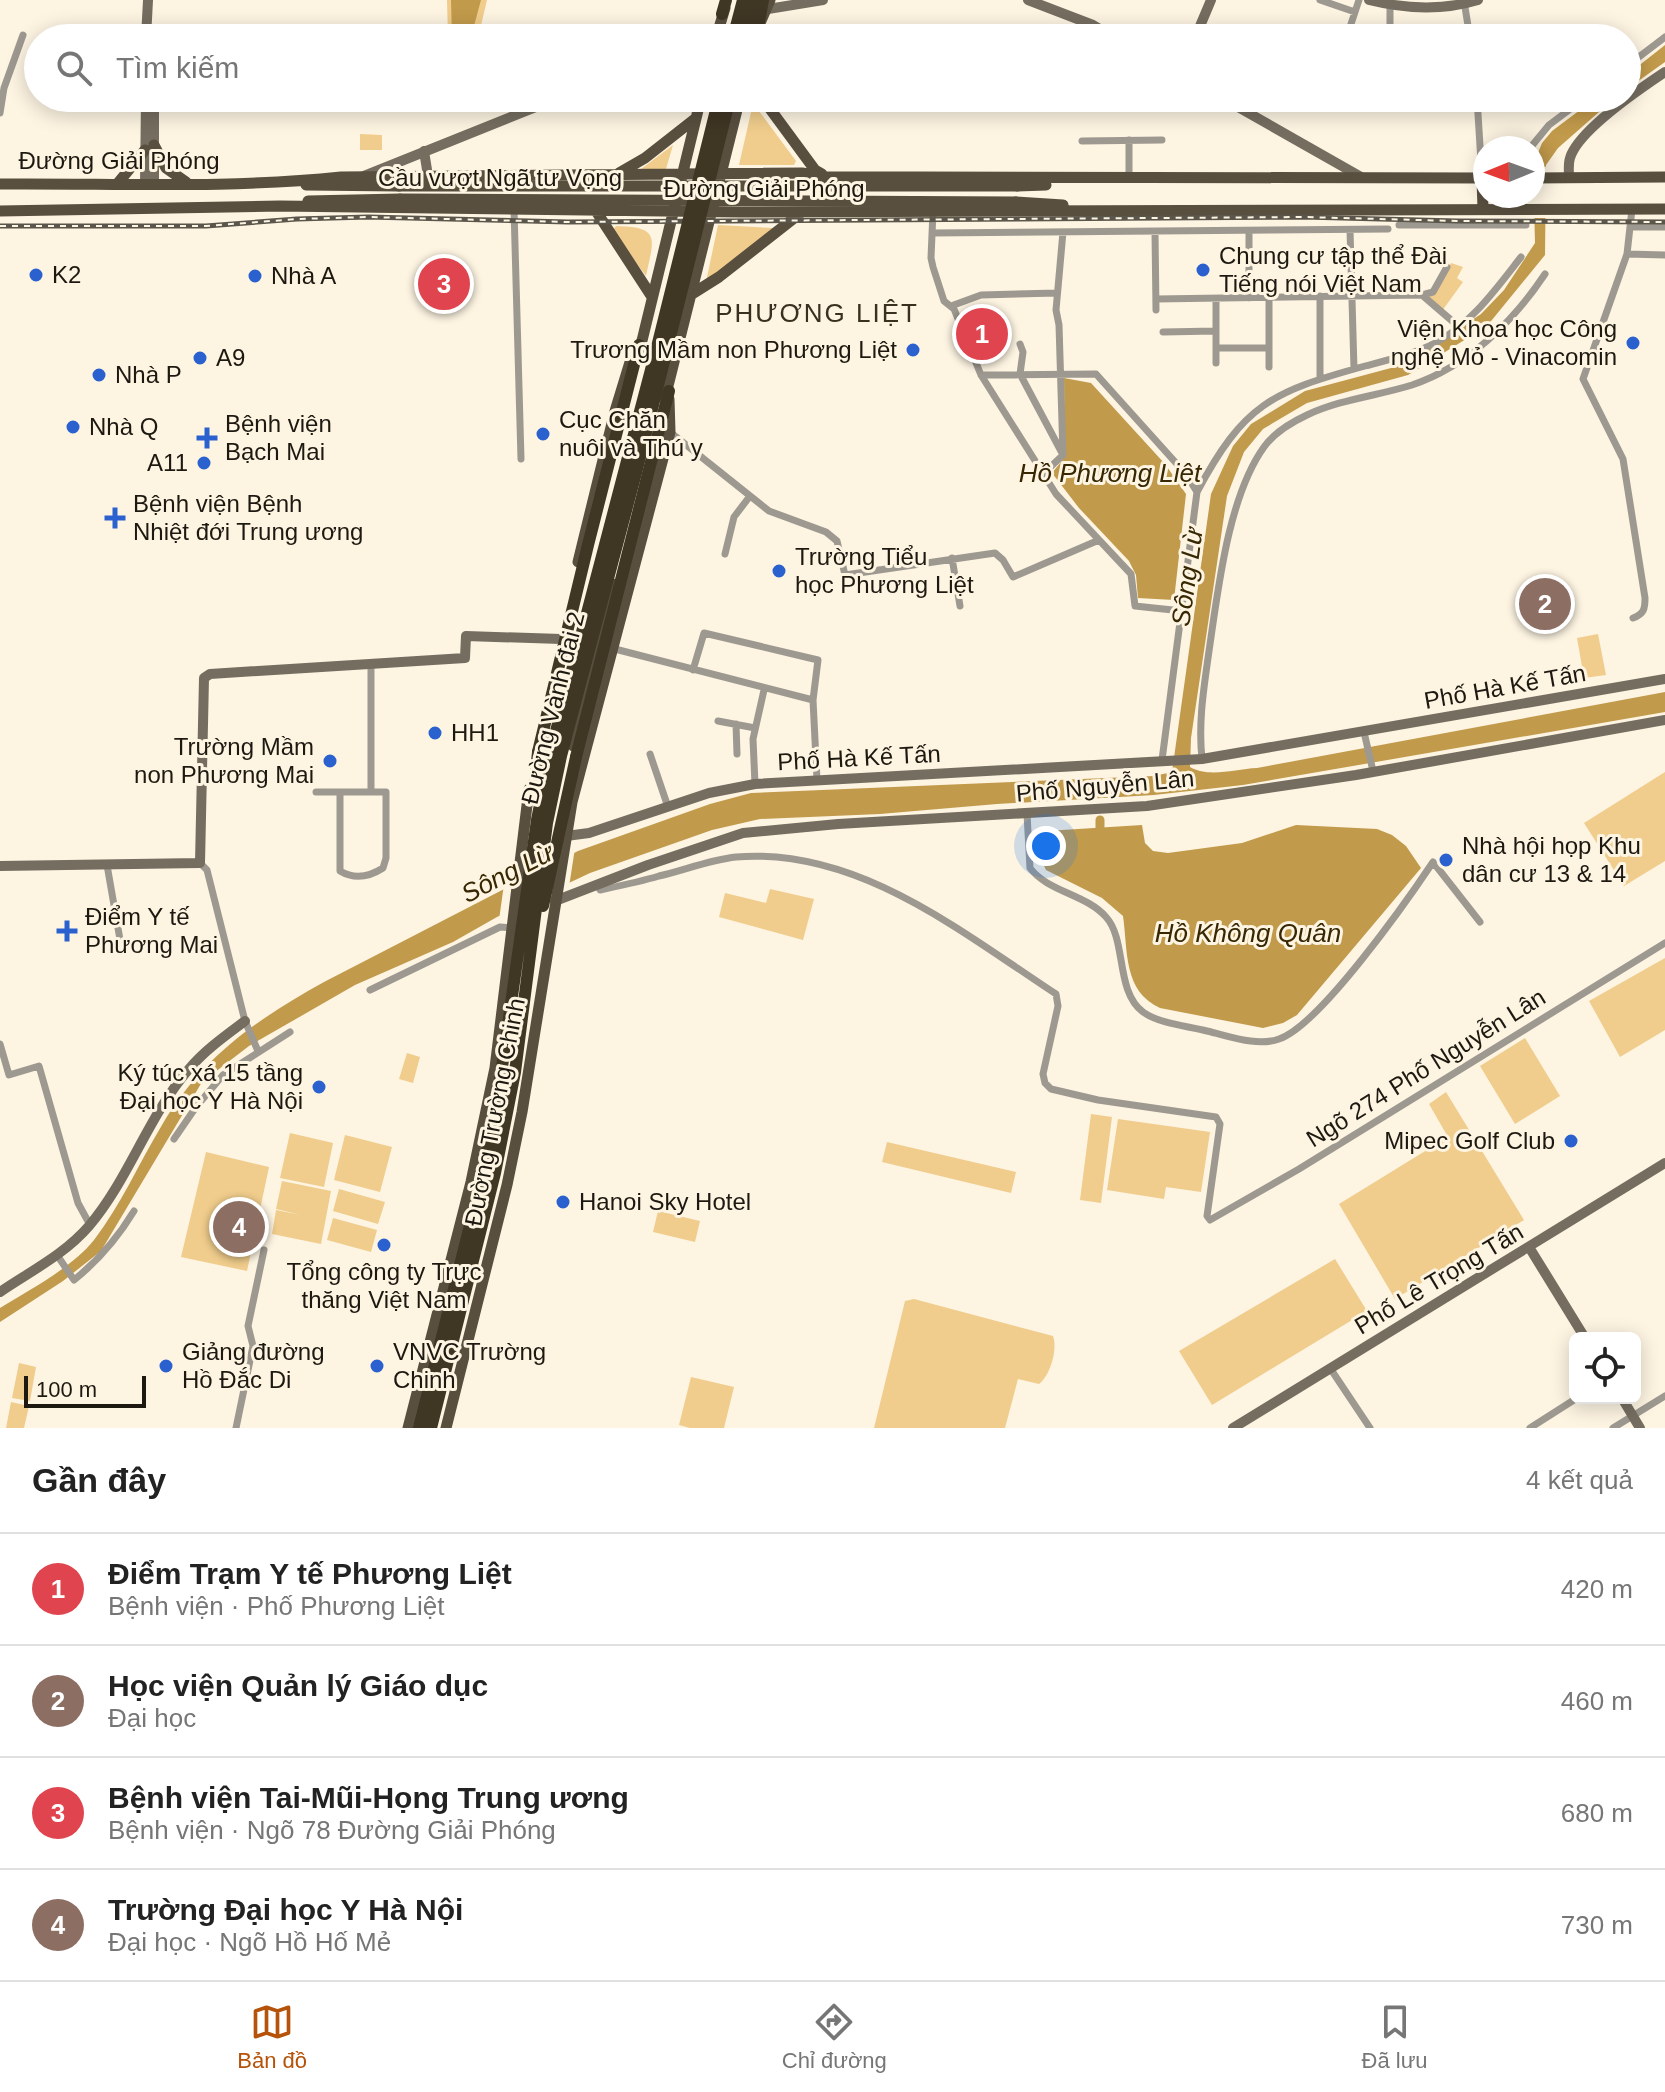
<!DOCTYPE html>
<html lang="vi">
<head>
<meta charset="utf-8">
<style>
	body { margin:0; font-family:Helvetica,sans-serif; background:#f6f6f6; color:#222 }
	.controls { position:absolute; right:24px; bottom:24px; display:grid; overflow:hidden; border-radius:12px; box-shadow:0 4px 20px #0003 }
	.controls button { width:72px; height:72px; display:grid; place-items:center; padding:0; border:0; border-bottom:2px solid #e0e0e0; background:#fff; color:#222; font:40px sans-serif }
	.compass { position:absolute; left:1473px; top:136px; width:72px; height:72px; border-radius:50%; background:#fff; box-shadow:0 4px 20px #0003; rotate:269deg }
	.scale { position:absolute; left:24px; bottom:20px; width:122px; box-sizing:border-box; padding-left:8px; border:4px solid #1d1911; border-top:0; font-size:22px; line-height:28px; white-space:nowrap; color:#1d1911; -webkit-text-stroke:6px #fdf4e2; paint-order:stroke }
	.you { position:absolute; left:1046px; top:846px; width:28px; height:28px; margin:-20px; border:6px solid #fff; border-radius:50%; background:#1a73e8; box-shadow:0 0 0 12px #1a73e833 }
	.badge { display:grid; place-items:center; width:52px; height:52px; border-radius:50%; background:#b45309; color:#fff; font-size:26px; font-weight:700 }
	.pin { position:absolute; translate:-50% -50%; border:4px solid #fff; box-shadow:0 2px 8px #0006 }
	.list { margin:0; padding:0; list-style:none }
	h2 { display:flex; justify-content:space-between; align-items:center; height:104px; margin:0; padding:0 32px; font-size:34px }
	h2 small { font-size:26px; font-weight:400; color:#767676 }
	.list li { display:grid; grid-template-columns:52px 1fr auto; gap:24px; align-items:center; box-sizing:border-box; height:112px; padding:0 32px; border-top:2px solid #e0e0e0 }
	.list b { display:block; font-size:30px; white-space:nowrap }
	.list p { margin:0; font-size:26px; white-space:nowrap; color:#767676 }
	.list em { font-size:26px; font-style:normal; color:#767676 }
	.icon { flex:none; width:44px; height:44px; fill:none; stroke:currentColor; stroke-width:2; stroke-linecap:round; stroke-linejoin:round }
	.map { position:relative; flex:none; width:1665px; height:1428px; overflow:hidden }
	.search { position:absolute; background:#fff; box-shadow:0 4px 20px #0003; left:24px; right:24px; top:24px; height:88px; display:flex; align-items:center; gap:20px; box-sizing:border-box; padding:0 28px; border-radius:44px; color:#767676; font-size:30px }
	.sheet { height:552px; background:#fff }
	nav { display:flex; justify-content:space-around; align-items:center; box-sizing:border-box; height:112px; border-top:2px solid #e0e0e0; background:#fff; font-size:22px; color:#767676 }
	nav a { display:grid; justify-items:center; gap:4px }
	nav .on { color:#b45309 }
	.map>svg:first-child { display:block }
	.green { fill:#f0cd8c }
	.water { fill:#c29a4b }
	.pier { fill:#fdf4e2 }
	.lines { fill:none; stroke-linecap:round; stroke-linejoin:round }
	.canal { stroke:#c29a4b; stroke-width:9 }
	.street { stroke:#9e9990; stroke-width:7 }
	.secondary { stroke:#756d60; stroke-width:10 }
	.primary { stroke:#584f3f; stroke-width:11 }
	.highway { stroke:#3f3624; stroke-width:12 }
	.rail-casing { stroke:#5b564b; stroke-width:5 }
	.rail { stroke:#fdf4e2; stroke-width:2; stroke-dasharray:6; stroke-linecap:butt }
	.primary-bridge { stroke:#584f3f; stroke-width:11 }
	.highway-bridge { stroke:#3f3624; stroke-width:12 }
	.poi-dot { fill:#2b61cf; stroke:#fdf4e2; stroke-width:3 }
	.labels { text-anchor:middle; stroke-width:6; stroke-linejoin:round; paint-order:stroke }
	.street-label { font-size:24px; fill:#1d1911; stroke:#fdf4e2 }
	.poi-label { font-size:24px; fill:#1d1911; stroke:#fdf4e2; text-anchor:start }
	.neighbourhood-label { font-size:26px; letter-spacing:2px; fill:#39301f; stroke:#fdf4e2 }
	.water-label { font-size:26px; font-style:italic; fill:#372703; stroke:#fdf4e2 }
</style>
</head>
<body>
<div class="map">
<svg width="1665" height="1428" viewBox="0 0 1665 1428">
	<rect width="100%" height="100%" fill="#fdf4e2"/>
	<!-- green -->
	<path class="green" d="M447 0H487L478 38H448Z
		M756 107 796 161 794 165H739L752 108Z
		M360 134 382 135V150H360Z
		M673 145 666 169H641Z
		M718 225 773 228 706 282Z
		M616 226C661 227 654 238 646 276L612 231Z
		M1451 263 1463 267 1457 278 1463 282 1442 311 1426 295 1433 294Z
		M1598 634 1606 675 1584 678 1577 638Z
		M1665 772V861L1624 886 1584 823Z
		M770 889 814 899 803 940 719 917 725 893 766 903Z
		M1665 958V1030L1620 1057 1589 1001Z
		M1525 1038 1560 1096 1515 1124 1480 1066Z
		M407 1053 420 1057 413 1083 399 1079Z
		M1446 1092 1524 1220 1395 1299 1339 1204 1448 1137 1429 1104Z
		M1091 1114 1112 1117 1101 1203 1080 1200Z
		M1118 1119 1210 1132 1201 1192 1166 1187 1164 1199 1107 1190Z
		M290 1133 333 1143 324 1187 280 1178Z
		M345 1135 392 1147 380 1192 334 1180Z
		M887 1142 1016 1172 1011 1193 882 1162Z
		M206 1152 269 1167 247 1271 181 1257Z
		M282 1181 331 1191 321 1244 272 1234 276 1210 301 1215 276 1209Z
		M339 1189 385 1202 378 1224 333 1211Z
		M658 1211 700 1221 695 1242 653 1232Z
		M333 1218 377 1230 371 1252 327 1240Z
		M1335 1259 1367 1311 1212 1405 1179 1351Z
		M914 1299 1053 1336C1058 1349 1050 1376 1039 1384L1018 1379 1005 1428H874L905 1301Z
		M19 1363 36 1367 30 1401 12 1398Z
		M691 1377 734 1387 724 1428H690L679 1425Z
		M11 1402 29 1406 24 1428H6Z"/>
	<!-- water -->
	<path class="water" d="M451 0H481L471 37 452 38Z
		M1665 45V62L1627 89V75Z
		M1596 98H1615L1558 148 1546 165 1545 255 1487 326 1408 375 1307 403 1263 429 1244 452 1227 496 1191 738 1190 767C1209 778 1235 769 1257 768L1665 692V712L1243 785 1154 795 997 804 880 814 760 819 712 830 590 873 497 917 453 942 355 985 249 1046 202 1082 101 1251 63 1281 0 1322V1308C28 1291 74 1266 94 1240 121 1205 139 1163 162 1125 203 1056 256 1020 324 982L578 851 710 804 751 793 1154 776 1172 772 1211 494 1233 446 1251 424 1305 391 1406 364 1481 314 1504 290 1535 243 1533 165 1542 143 1552 131Z
		M1064 378 1091 383 1165 464 1186 494 1174 600 1138 598 1136 575 1129 561 1079 508 1052 473 1065 457Z
		M1142 825 1145 843 1153 851 1168 853 1242 843 1296 825 1377 829 1392 835 1406 846 1421 868 1297 1015 1283 1023 1263 1028 1160 1008C1123 991 1128 951 1123 916L1102 898 1046 870 1041 859 1040 848 1046 831Z"/>
	<!-- pier -->
	<path class="pier" d="M1533 166 1550 167V218H1530Z
		M575 848 569 887 499 920 504 884Z"/>
	<g class="lines">
		<!-- canal -->
		<path class="canal" d="M1100 820V828"/>
		<!-- street -->
		<path class="street" d="M1320 0 1355 12
			M1359 0 1350 27 1361 29
			M1464 1 1470 38
			M1390 38V5
			M1627 66 1665 37
			M1477 98 1482 178
			M0 113 4 88 23 35
			M1129 140V179
			M1082 141 1162 140
			M1530 148 1549 125 1585 98
			M514 209 521 459
			M1632 209 1627 254 1583 379 1623 459 1645 598C1645 609 1644 614 1633 618
			M933 211 931 258 933 267 944 301 954 309 981 375 1056 494 1131 574 1135 606 1182 611
			M1399 225H1526
			M1630 227H1665
			M1350 230 1354 369
			M1249 231V298
			M1155 232 1156 310
			M932 233 1388 229
			M1627 254 1665 255
			M1422 295 1458 326
			M1320 296V378
			M1269 297V367
			M1156 299 1422 295 1433 292 1447 267
			M1216 299V363
			M951 306 981 295 1057 293
			M1163 332 1216 331
			M1020 344 1023 352 1020 374 1062 453
			M1216 348H1269
			M981 375 1096 374 1185 473 1197 492
			M670 432 769 511 826 532 837 541 845 575 995 553 1003 560 1013 577 1099 540
			M1043 474 1063 455 1059 325 1056 310 1063 232
			M725 554 734 517 750 496
			M952 558 960 606
			M611 648 813 700
			M693 670 704 633 818 660 813 700 817 780
			M718 721 755 728
			M736 724 737 754
			M1364 732 1373 771
			M650 754 668 807
			M1202 759C1198 722 1204 687 1209 651 1218 590 1228 497 1264 447 1274 433 1292 422 1307 415 1341 399 1377 396 1412 385 1468 366 1513 322 1545 274
			M1162 760 1197 492C1244 404 1271 392 1365 366 1388 360 1414 354 1435 343 1472 323 1496 289 1521 257
			M755 784 753 739 764 690
			M371 790V664
			M316 792H386V858L383 868C369 877 355 880 340 871V793
			M1027 814 1030 868C1048 892 1086 894 1106 917 1127 940 1115 991 1143 1012 1160 1024 1188 1026 1207 1031 1229 1036 1257 1047 1279 1039 1319 1026 1407 901 1433 862L1480 922
			M200 863 207 870 245 1021 258 1051
			M107 865 122 951
			M597 884 600 890C619 886 639 882 659 876 685 870 709 860 736 857 857 847 960 931 1056 994L1058 1006 1043 1074 1045 1083 1051 1089 1098 1100 1216 1117 1220 1124 1207 1216 1210 1220 1299 1169 1665 943
			M370 990 500 927 513 928
			M0 1044 9 1075 39 1066 78 1203 90 1225
			M174 1139 196 1107 223 1075 290 1032
			M57 1255 74 1280C99 1260 117 1239 134 1211
			M1330 1368 1370 1428
			M236 1428 253 1346 248 1326 264 1250
			M1530 1428 1577 1398
			M1613 1428 1665 1396"/>
		<!-- secondary -->
		<path class="secondary" d="M1028 0 1093 25 1115 38
			M1369 0C1405 9 1442 11 1478 0
			M768 9 823 0
			M146 38 148 0
			M1195 38 1211 0
			M154 98V183
			M1222 98 1363 178
			M424 151 428 176
			M364 176 558 98
			M1569 177C1569 171 1568 164 1570 158 1578 131 1641 88 1665 72
			M145 183 146 98
			M566 836 589 833 709 793 755 784 1202 759 1665 679
			M0 866 200 863 204 678 210 674 465 658 466 636 561 639
			M555 901 648 865 743 833 838 824 1147 806 1356 775 1665 720
			M1529 1247 1585 1338
			M0 1292C31 1271 65 1254 89 1226 129 1179 148 1116 189 1069 205 1050 225 1036 245 1021
			M1622 1398 1640 1428
			M1233 1428 1665 1163"/>
		<!-- primary -->
		<path class="primary" d="M760 23 770 0
			M716 38 725 8
			M762 98 815 170 822 174
			M154 145 166 168 186 182
			M619 173 645 158 696 118
			M1482 178 1483 209
			M1533 178 1665 177
			M118 183 145 150
			M0 184C113 183 228 189 341 177L802 173 826 177H916L1485 178
			M306 185 399 186
			M1017 186 1046 185
			M308 201 400 199
			M1016 202 1063 205
			M0 211 280 206 741 212 1665 209
			M596 211 652 297
			M692 294 719 277 802 212
			M639 353 701 98
			M665 398 740 98
			M578 562 615 411 630 362
			M573 746 613 584
			M408 1428 471 1182 495 1068 529 789
			M446 1428 507 1185 522 1112 572 802 670 432 669 399"/>
		<!-- highway -->
		<path class="highway" d="M722 14 726 0
			M758 27 763 0
			M733 38 743 0
			M745 38 754 0
			M538 752 588 545 639 345
			M576 757 669 391"/>
		<defs>
			<path id="rail" d="M0 226H206L297 219 368 217 568 222 1304 217 1457 221 1665 222"/>
		</defs>
		<!-- rail casing -->
		<use href="#rail" class="rail-casing"/>
		<!-- rail -->
		<use href="#rail" class="rail"/>
		<!-- primary-bridge -->
		<path class="primary-bridge" d="M399 186H1017
			M400 199 1016 202"/>
		<!-- highway-bridge -->
		<path class="highway-bridge" d="M533 800 538 752
			M543 906 576 757
			M419 1428 484 1170 501 1074 537 820 550 754 658 343 719 98
			M431 1428 495 1173 515 1072 547 823 561 756 636 473 730 98"/>
	</g>
	<!-- markers -->
	<g class="poi-dot">
		<circle cx="1203" cy="270" r="8"/>
		<circle cx="36" cy="275" r="8"/>
		<circle cx="255" cy="276" r="8"/>
		<circle cx="1633" cy="343" r="8"/>
		<circle cx="913" cy="350" r="8"/>
		<circle cx="200" cy="358" r="8"/>
		<circle cx="99" cy="375" r="8"/>
		<circle cx="73" cy="427" r="8"/>
		<circle cx="543" cy="434" r="8"/>
		<path d="M203 426h8v8h8v8h-8v8h-8v-8h-8v-8h8z"/>
		<circle cx="204" cy="463" r="8"/>
		<path d="M111 506h8v8h8v8h-8v8h-8v-8h-8v-8h8z"/>
		<circle cx="779" cy="571" r="8"/>
		<circle cx="435" cy="733" r="8"/>
		<circle cx="330" cy="761" r="8"/>
		<circle cx="1446" cy="860" r="8"/>
		<path d="M63 919h8v8h8v8h-8v8h-8v-8h-8v-8h8z"/>
		<circle cx="319" cy="1087" r="8"/>
		<circle cx="1571" cy="1141" r="8"/>
		<circle cx="563" cy="1202" r="8"/>
		<circle cx="384" cy="1245" r="8"/>
		<circle cx="166" cy="1366" r="8"/>
		<circle cx="377" cy="1366" r="8"/>
	</g>
	<g class="labels">
		<!-- street labels -->
		<g class="street-label">
			<text x="119" y="169">Đường Giải Phóng</text>
			<text x="500" y="186">Cầu vượt Ngã tư Vọng</text>
			<text x="764" y="197">Đường Giải Phóng</text>
			<text transform="translate(1505 687) rotate(-10)" y="8">Phố Hà Kế Tấn</text>
			<text transform="translate(553 708) rotate(-76)" y="8">Đường Vành đai 2</text>
			<text transform="translate(859 758) rotate(-3)" y="8">Phố Hà Kế Tấn</text>
			<text transform="translate(1105 786) rotate(-5)" y="8">Phố Nguyễn Lân</text>
			<text transform="translate(1426 1068) rotate(-32)" y="8">Ngõ 274 Phố Nguyễn Lân</text>
			<text transform="translate(495 1112) rotate(-79)" y="8">Đường Trường Chinh</text>
			<text transform="translate(1439 1279) rotate(-31)" y="8">Phố Lê Trọng Tấn</text>
		</g>
		<!-- poi labels -->
		<g class="poi-label">
			<text x="1219" y="264">Chung cư tập thể Đài<tspan x="1219" dy="28">Tiếng nói Việt Nam</tspan></text>
			<text x="52" y="283">K2</text>
			<text x="271" y="284">Nhà A</text>
			<text x="1617" y="337" text-anchor="end">Viện Khoa học Công<tspan x="1617" dy="28">nghệ Mỏ - Vinacomin</tspan></text>
			<text x="897" y="358" text-anchor="end">Trương Mầm non Phương Liệt</text>
			<text x="216" y="366">A9</text>
			<text x="115" y="383">Nhà P</text>
			<text x="559" y="428">Cục Chăn<tspan x="559" dy="28">nuôi và Thú y</tspan></text>
			<text x="225" y="432">Bệnh viện<tspan x="225" dy="28">Bạch Mai</tspan></text>
			<text x="89" y="435">Nhà Q</text>
			<text x="188" y="471" text-anchor="end">A11</text>
			<text x="133" y="512">Bệnh viện Bệnh<tspan x="133" dy="28">Nhiệt đới Trung ương</tspan></text>
			<text x="795" y="565">Trường Tiểu<tspan x="795" dy="28">học Phương Liệt</tspan></text>
			<text x="451" y="741">HH1</text>
			<text x="314" y="755" text-anchor="end">Trường Mầm<tspan x="314" dy="28">non Phương Mai</tspan></text>
			<text x="1462" y="854">Nhà hội họp Khu<tspan x="1462" dy="28">dân cư 13 &amp; 14</tspan></text>
			<text x="85" y="925">Điểm Y tế<tspan x="85" dy="28">Phương Mai</tspan></text>
			<text x="303" y="1081" text-anchor="end">Ký túc xá 15 tầng<tspan x="303" dy="28">Đại học Y Hà Nội</tspan></text>
			<text x="1555" y="1149" text-anchor="end">Mipec Golf Club</text>
			<text x="579" y="1210">Hanoi Sky Hotel</text>
			<text x="384" y="1280" text-anchor="middle">Tổng công ty Trực<tspan x="384" dy="28">thăng Việt Nam</tspan></text>
			<text x="182" y="1360">Giảng đường<tspan x="182" dy="28">Hồ Đắc Di</tspan></text>
			<text x="393" y="1360">VNVC Trường<tspan x="393" dy="28">Chinh</tspan></text>
		</g>
		<!-- neighbourhood labels -->
		<g class="neighbourhood-label">
			<text x="817" y="322">PHƯƠNG LIỆT</text>
		</g>
		<!-- water labels -->
		<g class="water-label">
			<text x="1110" y="482">Hồ Phương Liệt</text>
			<text transform="translate(1187 577) rotate(-82)" y="9">Sông Lừ</text>
			<text transform="translate(507 873) rotate(-27)" y="9">Sông Lừ</text>
			<text x="1248" y="942">Hồ Không Quân</text>
		</g>
	</g>
</svg>
<div class="controls">
<button><svg class="icon" aria-label="locate" viewBox="0 0 24 24"><circle cx="12" cy="12" r="6"/><path d="M12 2v4M12 18v4M2 12h4M18 12h4"/></svg></button>
</div>
<svg class="compass" viewBox="-18 -18 36 36"><path d="M0-13l5 13h-10z" fill="#e53935"/><path d="M0 13l5-13h-10z" fill="#767676"/></svg>
<div class="scale">100 m</div>
<div class="you"></div>
<div class="pin badge" style="left:982px;top:334px;background:#e0444e">1</div>
<div class="pin badge" style="left:1545px;top:604px;background:#8d6e63">2</div>
<div class="pin badge" style="left:444px;top:284px;background:#e0444e">3</div>
<div class="pin badge" style="left:239px;top:1227px;background:#8d6e63">4</div>
<div class="search"><svg class="icon" aria-label="search" viewBox="0 0 24 24"><circle cx="10" cy="10" r="6"/><path d="M15 15l6 6"/></svg>Tìm kiếm</div>
</div>
<section class="sheet">
<h2>Gần đây<small>4 kết quả</small></h2>
<ul class="list">
<li><span class="badge" style="background:#e0444e">1</span><div><b>Điểm Trạm Y tế Phương Liệt</b><p>Bệnh viện · Phố Phương Liệt</p></div><em>420 m</em></li>
<li><span class="badge" style="background:#8d6e63">2</span><div><b>Học viện Quản lý Giáo dục</b><p>Đại học</p></div><em>460 m</em></li>
<li><span class="badge" style="background:#e0444e">3</span><div><b>Bệnh viện Tai-Mũi-Họng Trung ương</b><p>Bệnh viện · Ngõ 78 Đường Giải Phóng</p></div><em>680 m</em></li>
<li><span class="badge" style="background:#8d6e63">4</span><div><b>Trường Đại học Y Hà Nội</b><p>Đại học · Ngõ Hồ Hố Mẻ</p></div><em>730 m</em></li>
</ul>
</section>
<nav>
<a class="on"><svg class="icon" aria-label="map" viewBox="0 0 24 24"><path d="M3 6l6-2 6 2 6-2v14l-6 2-6-2-6 2zM9 4v14M15 6v14"/></svg>Bản đồ</a>
<a><svg class="icon" aria-label="directions" viewBox="0 0 24 24"><path d="M12 3l9 9-9 9-9-9zM9 14v-3h6M13 9l2 2-2 2"/></svg>Chỉ đường</a>
<a><svg class="icon" aria-label="saved" viewBox="0 0 24 24"><path d="M7 4h10v16l-5-4-5 4z"/></svg>Đã lưu</a>
</nav>
</body>
</html>
